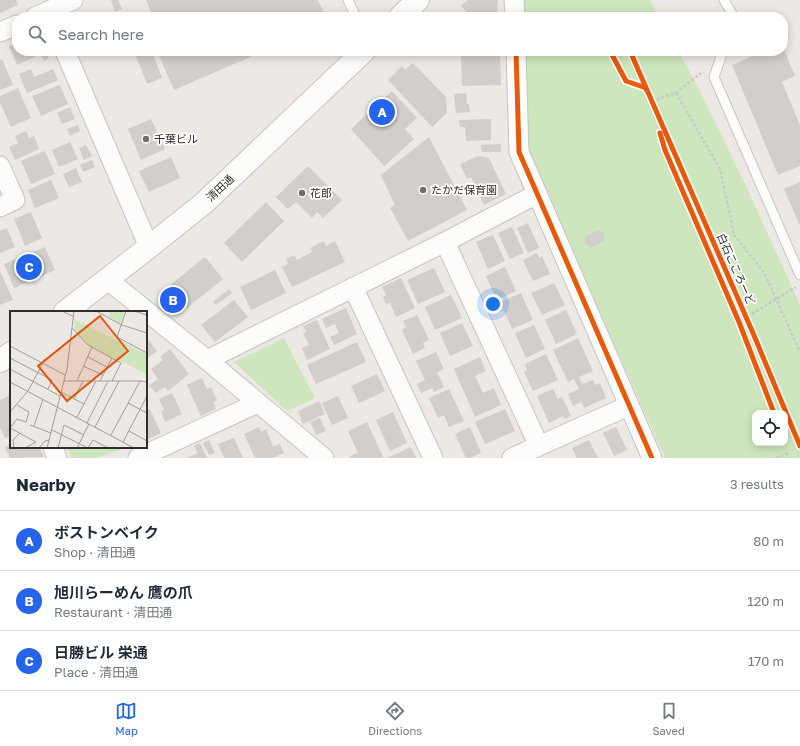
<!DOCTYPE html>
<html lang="en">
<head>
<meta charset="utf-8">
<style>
	body { margin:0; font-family:"Golos Text","Noto Sans JP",sans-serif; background:#f2f2f3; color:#1f2937 }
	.controls { position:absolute; right:12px; bottom:12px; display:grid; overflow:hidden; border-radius:8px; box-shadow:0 2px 10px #0003 }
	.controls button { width:36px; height:36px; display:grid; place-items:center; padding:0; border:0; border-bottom:1px solid #e0e1e3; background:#fff; color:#1f2937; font:20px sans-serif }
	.you { position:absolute; left:493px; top:304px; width:14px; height:14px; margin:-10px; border:3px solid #fff; border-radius:50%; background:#1a73e8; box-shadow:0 0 0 6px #1a73e833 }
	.badge { display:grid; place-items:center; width:26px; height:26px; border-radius:50%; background:#2563eb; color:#fff; font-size:13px; font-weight:700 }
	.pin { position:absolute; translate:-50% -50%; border:2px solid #fff; box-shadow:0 1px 4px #0006 }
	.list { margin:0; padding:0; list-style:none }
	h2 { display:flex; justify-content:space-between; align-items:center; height:52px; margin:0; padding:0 16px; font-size:17px }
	h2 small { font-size:13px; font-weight:400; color:#747a83 }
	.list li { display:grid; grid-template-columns:26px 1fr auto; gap:12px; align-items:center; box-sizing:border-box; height:60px; padding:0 16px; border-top:1px solid #e0e1e3 }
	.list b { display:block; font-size:15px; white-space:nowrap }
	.list p { margin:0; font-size:13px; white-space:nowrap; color:#747a83 }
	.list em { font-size:13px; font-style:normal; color:#747a83 }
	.icon { flex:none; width:22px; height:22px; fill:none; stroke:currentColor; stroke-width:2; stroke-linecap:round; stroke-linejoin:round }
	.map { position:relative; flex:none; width:800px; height:458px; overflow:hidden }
	.search { position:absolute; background:#fff; box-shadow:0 2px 10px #0003; left:12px; right:12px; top:12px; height:44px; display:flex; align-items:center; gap:10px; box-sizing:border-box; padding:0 14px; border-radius:16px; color:#747a83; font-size:15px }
	.sheet { height:232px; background:#fff }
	nav { display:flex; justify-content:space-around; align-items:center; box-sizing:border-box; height:56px; border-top:1px solid #e0e1e3; background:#fff; font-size:11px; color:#747a83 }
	nav a { display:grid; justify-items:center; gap:2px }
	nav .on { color:#2563eb }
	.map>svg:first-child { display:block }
	.green { fill:#cee6be; fill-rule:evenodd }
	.building { fill:#d1cecb }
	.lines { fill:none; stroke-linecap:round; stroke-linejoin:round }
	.service-casing { stroke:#c5c4c5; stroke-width:11 }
	.minor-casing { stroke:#c5c4c5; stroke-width:21 }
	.tertiary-casing { stroke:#c5c4c5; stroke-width:24 }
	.path { stroke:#c9c9c8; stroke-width:2.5; stroke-dasharray:3 2; stroke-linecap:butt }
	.service { stroke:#fcfcfb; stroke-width:9 }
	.minor { stroke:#fcfcfb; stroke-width:19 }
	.tertiary { stroke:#fcfcfb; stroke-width:22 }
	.cycleway-casing { stroke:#fff; stroke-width:8 }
	.cycleway { stroke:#e8590c; stroke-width:5 }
	.poi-dot { fill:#706f6e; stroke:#fff; stroke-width:1.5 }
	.labels { text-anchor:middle; stroke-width:3.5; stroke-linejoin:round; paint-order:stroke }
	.poi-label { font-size:11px; fill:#2e2e2e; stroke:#fff; text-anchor:start }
	.street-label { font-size:11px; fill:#2e2e2e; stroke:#fff }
	.inset-road { fill:none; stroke:#a09e9b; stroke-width:1 }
	.view { fill:#df570e; fill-opacity:0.15; stroke:#df570e; stroke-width:2 }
	.inset-edge { fill:none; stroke:#2e2e2e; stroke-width:2 }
</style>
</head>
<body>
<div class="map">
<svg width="800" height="458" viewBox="0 0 800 458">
	<rect width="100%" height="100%" fill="#ece8e4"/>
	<!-- green -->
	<path class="green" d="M522 0H650L659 17H523Z
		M524 51H678L698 87 746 186 800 305V458H665L528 151ZM755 413H785V443H755Z
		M284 338 315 398 287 411 234 362Z
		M67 447H128L96 458H71Z"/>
	<!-- building -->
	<path class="building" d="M0 0H16L18 5 0 13Z
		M112 0H118L122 9 115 12 111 1Z
		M146 0H318L326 17H153Z
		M467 0H498L497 17H472L461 6Z
		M17 43V51H37L39 55 17 65 9 46Z
		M783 47 795 76 782 82 800 125V166L778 175 732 65 764 51H783Z
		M39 51H45L49 58 44 61Z
		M148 51H152L162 78 147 84 136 56Z
		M157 51H167L170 57 168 51H264L174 90Z
		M500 55 501 85 462 86 461 56Z
		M2 59 13 85 0 90V60Z
		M413 63 446 97 447 113 432 127 388 80 402 66 405 70Z
		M31 69 34 77 53 69 58 80 27 93 19 74Z
		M60 85 68 104 41 116 32 96Z
		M18 88 31 118 11 127 0 102V96Z
		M392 91 417 118 405 129 414 139 384 166 351 129Z
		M466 93 467 104H469L470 112 456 113 454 94Z
		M70 107 75 119 62 124 57 113Z
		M151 119 165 149 141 160 128 129Z
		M491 119V140L466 141 465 127H460L459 120Z
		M78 125 80 131 70 136 67 129Z
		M26 131 29 138 34 136 39 149 15 160 9 147 18 143 15 136Z
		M429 137 467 210 408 241 390 208 395 205 381 175Z
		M70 142 78 159 59 167 52 150Z
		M501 144V152H482L481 145Z
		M86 145 92 156 84 160 79 148Z
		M45 151 55 174 31 184 21 161Z
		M478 156 489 158 506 194 484 205 471 177 467 179 460 164Z
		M171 157 180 178 149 192 139 171Z
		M92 160 95 167 83 172 80 165Z
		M308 166 342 200 323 218 317 212 312 218 296 202 288 209 276 197Z
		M76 168 82 182 69 187 63 174Z
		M51 180 59 198 35 208 28 190Z
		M800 182V226L784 189Z
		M266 202 284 221 242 262 224 243Z
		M31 212 42 238 25 246 14 219Z
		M528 223 539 248 528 253 517 228Z
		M512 227 524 253 510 259 498 233Z
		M7 228 15 247 0 253V231Z
		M598 230 604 234V241L591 248 585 243V237Z
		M493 235 505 261 488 269 476 242Z
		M324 241 326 246 335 241 345 262 292 287 282 267 288 264 286 259 294 255 297 260 312 252 310 248Z
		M45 247 55 270 14 288 4 264Z
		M537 253 539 258 542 256 550 274 533 281 523 260Z
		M205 257 223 279 178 315 160 293Z
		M505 267 516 291 497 300 486 276Z
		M434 268 445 292 418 304 407 280Z
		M275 270 286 293 251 310 240 287Z
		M0 271 13 300 0 305Z
		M401 278 415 308 396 317 390 303 386 304 383 297 386 295 382 287Z
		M554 283 565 305 542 315 531 293Z
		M229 289 232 293 216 305 213 302Z
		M521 293 533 320 512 329 504 310 500 312 496 304Z
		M451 295 462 318 435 330 425 307Z
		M234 300 248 317 215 342 201 325Z
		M346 308 357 334 334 345 330 337 339 333 335 324 326 328 322 319Z
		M566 310 577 334 556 344 545 320Z
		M417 315 429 340 423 343 425 348 413 354 402 330 406 327 403 321Z
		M317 320 330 349 307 360 302 348 309 345 303 333 306 332 303 326Z
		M462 323 473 346 450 356 440 333Z
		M534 325 545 349 526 358 515 333Z
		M146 337 157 351 146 359Z
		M578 338 593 371 579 377 582 384 593 380 595 385 600 383 606 398 584 408 581 402 573 406 568 394 579 389 574 379 568 382 553 350Z
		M357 342 366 362 316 384 307 365Z
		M170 349 189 374 168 391 165 387 156 393 149 386 158 379 151 369 163 360 160 357Z
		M436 352 444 369 437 372 444 387 434 392 432 388 421 393 417 384 425 380 416 361Z
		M546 354 558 380 533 391 524 372 527 370 525 364Z
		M480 357 486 371 475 376 483 393 494 388 501 405 475 417 454 369Z
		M377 374 385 391 359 403 351 386Z
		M202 378 207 389 211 387 217 400 213 402 216 409 201 416 187 385Z
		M449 389 464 421 449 427 444 415 438 418 429 398Z
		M553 389 558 399 562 397 571 416 564 419 563 416 549 423 537 396Z
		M172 393 182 414 165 422 161 411 164 410 159 399Z
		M11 395V436L5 438 0 428V400Z
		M338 396 348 418 332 425 322 403Z
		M319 401 325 414 303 424 298 411Z
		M150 409 161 433 146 440V411Z
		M505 409 515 431 485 444 475 422Z
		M393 412 407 443 390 451 376 420Z
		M320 418 326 431 316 435 310 422Z
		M367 422 383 457 380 458H350V456L358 453 348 431Z
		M259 427 261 432 266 429 273 447 280 444 284 453 272 458H255L244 434Z
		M470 427 481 453 470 458H466L455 434Z
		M616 427 627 450 614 456 603 433Z
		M234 438 243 458H224L218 444Z
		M209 440 215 453 209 455 203 443Z
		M589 440 598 458H577L572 448Z
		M200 443 207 458H187L198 453 194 446Z
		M11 444V447H39L44 457 10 458 5 447Z
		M411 447 416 458H387Z"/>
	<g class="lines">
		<defs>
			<path id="service" d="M348 0 356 17
				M724 0 734 17
				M723 51 714 77 800 275"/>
			<path id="minor" d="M514 0 515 17
				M35 17 73 0
				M0 32 17 25
				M65 51 149 247
				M516 51 519 152 652 458
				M0 166 15 200 0 207
				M445 242 539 446
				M108 280 207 360 324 458
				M353 287 433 458
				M207 360 445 242 537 194
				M53 447 57 458
				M138 458 258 403
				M512 458 628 406"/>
			<path id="tertiary" d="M400 17 418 0
				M65 312 149 247 204 203 364 51
				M0 361 11 353"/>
		</defs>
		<!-- service casing -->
		<use href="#service" class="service-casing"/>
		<!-- minor casing -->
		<use href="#minor" class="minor-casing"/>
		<!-- tertiary casing -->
		<use href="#tertiary" class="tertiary-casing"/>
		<!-- path -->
		<path class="path" d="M676 93 720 169 734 235 764 272 800 352
			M652 101 676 93 701 73
			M739 322 796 287
			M776 458 789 453"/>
		<!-- service -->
		<use href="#service" class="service"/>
		<!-- minor -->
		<use href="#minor" class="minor"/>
		<!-- tertiary -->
		<use href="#tertiary" class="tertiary"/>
		<defs>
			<path id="cycleway" d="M516 51 519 152 652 458
				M610 51 626 81 646 88 647 91
				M630 51 753 333 800 446
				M660 133 665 150 739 322 774 413"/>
		</defs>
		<!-- cycleway casing -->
		<use href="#cycleway" class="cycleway-casing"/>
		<!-- cycleway -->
		<use href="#cycleway" class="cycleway"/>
	</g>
	<!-- markers -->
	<g class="poi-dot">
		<circle cx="146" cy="139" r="4"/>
		<circle cx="423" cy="190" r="4"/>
		<circle cx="302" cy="193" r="4"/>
	</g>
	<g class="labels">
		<!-- poi labels -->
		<g class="poi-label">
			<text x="154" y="143">千葉ビル</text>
			<text x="431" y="194">たかだ保育園</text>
			<text x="310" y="197">花郎</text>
		</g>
		<!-- street labels -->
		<g class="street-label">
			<text transform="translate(220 188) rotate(-43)" y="4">清田通</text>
			<text transform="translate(736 269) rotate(66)" y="4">白石こころーど</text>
		</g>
	</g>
	<!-- overview -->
	<g transform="translate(10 311)">
		<rect width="137" height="137" fill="#ece8e4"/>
		<path d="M100 0H115L111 12 99 6ZM65 9 137 43V63L78 34 64 17Z" fill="#cee6be"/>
		<path class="inset-road" d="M52 0 64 6M86 0 112 14 137 22M116 0 107 26 137 42M124 0 137 4M62 17 78 34 111 52 102 70M0 35 55 64M78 46 97 56M0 47 42 69 38 78M73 55 93 64M0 58 50 85M54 70H130M67 70 82 36M90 70 102 47M0 71 124 137M51 81 74 93M64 88 73 70M118 92 137 102M0 101 18 80 35 48M67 106 86 70M77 112 98 70M20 114 41 122M24 115 33 88M85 116 109 70M0 117 7 108 16 111 19 101 7 94M0 117 26 131 15 137M42 119 78 137M119 120 137 130M101 124 130 70 137 71M113 131 137 85M4 137 3 129 10 122M29 137 35 130 39 129M37 137 57 58 64 0M48 137 54 114 74 124M67 137 79 113M78 137 83 129 98 137"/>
		<path class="view" d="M90 5 118 40 57 90 28 55Z"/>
		<rect width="137" height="137" class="inset-edge"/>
	</g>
</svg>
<div class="controls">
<button><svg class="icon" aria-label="locate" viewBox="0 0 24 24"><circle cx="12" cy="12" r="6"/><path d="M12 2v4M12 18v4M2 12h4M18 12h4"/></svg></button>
</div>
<div class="you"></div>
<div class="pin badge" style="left:382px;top:112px">A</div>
<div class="pin badge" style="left:173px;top:300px">B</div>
<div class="pin badge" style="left:29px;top:267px">C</div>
<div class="search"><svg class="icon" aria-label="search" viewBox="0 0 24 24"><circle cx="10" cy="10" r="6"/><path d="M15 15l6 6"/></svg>Search here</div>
</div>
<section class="sheet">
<h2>Nearby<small>3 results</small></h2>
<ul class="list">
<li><span class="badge">A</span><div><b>ボストンベイク</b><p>Shop · 清田通</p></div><em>80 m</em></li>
<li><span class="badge">B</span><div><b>旭川らーめん 鷹の爪</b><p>Restaurant · 清田通</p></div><em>120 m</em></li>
<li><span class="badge">C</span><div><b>日勝ビル 栄通</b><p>Place · 清田通</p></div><em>170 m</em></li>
</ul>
</section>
<nav>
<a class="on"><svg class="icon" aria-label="map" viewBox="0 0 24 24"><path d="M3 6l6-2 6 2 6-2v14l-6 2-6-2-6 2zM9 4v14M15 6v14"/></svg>Map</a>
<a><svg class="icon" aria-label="directions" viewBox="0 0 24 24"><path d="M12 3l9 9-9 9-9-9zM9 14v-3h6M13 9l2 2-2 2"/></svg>Directions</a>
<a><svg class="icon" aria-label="saved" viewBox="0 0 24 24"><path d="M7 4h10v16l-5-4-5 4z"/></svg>Saved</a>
</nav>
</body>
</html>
